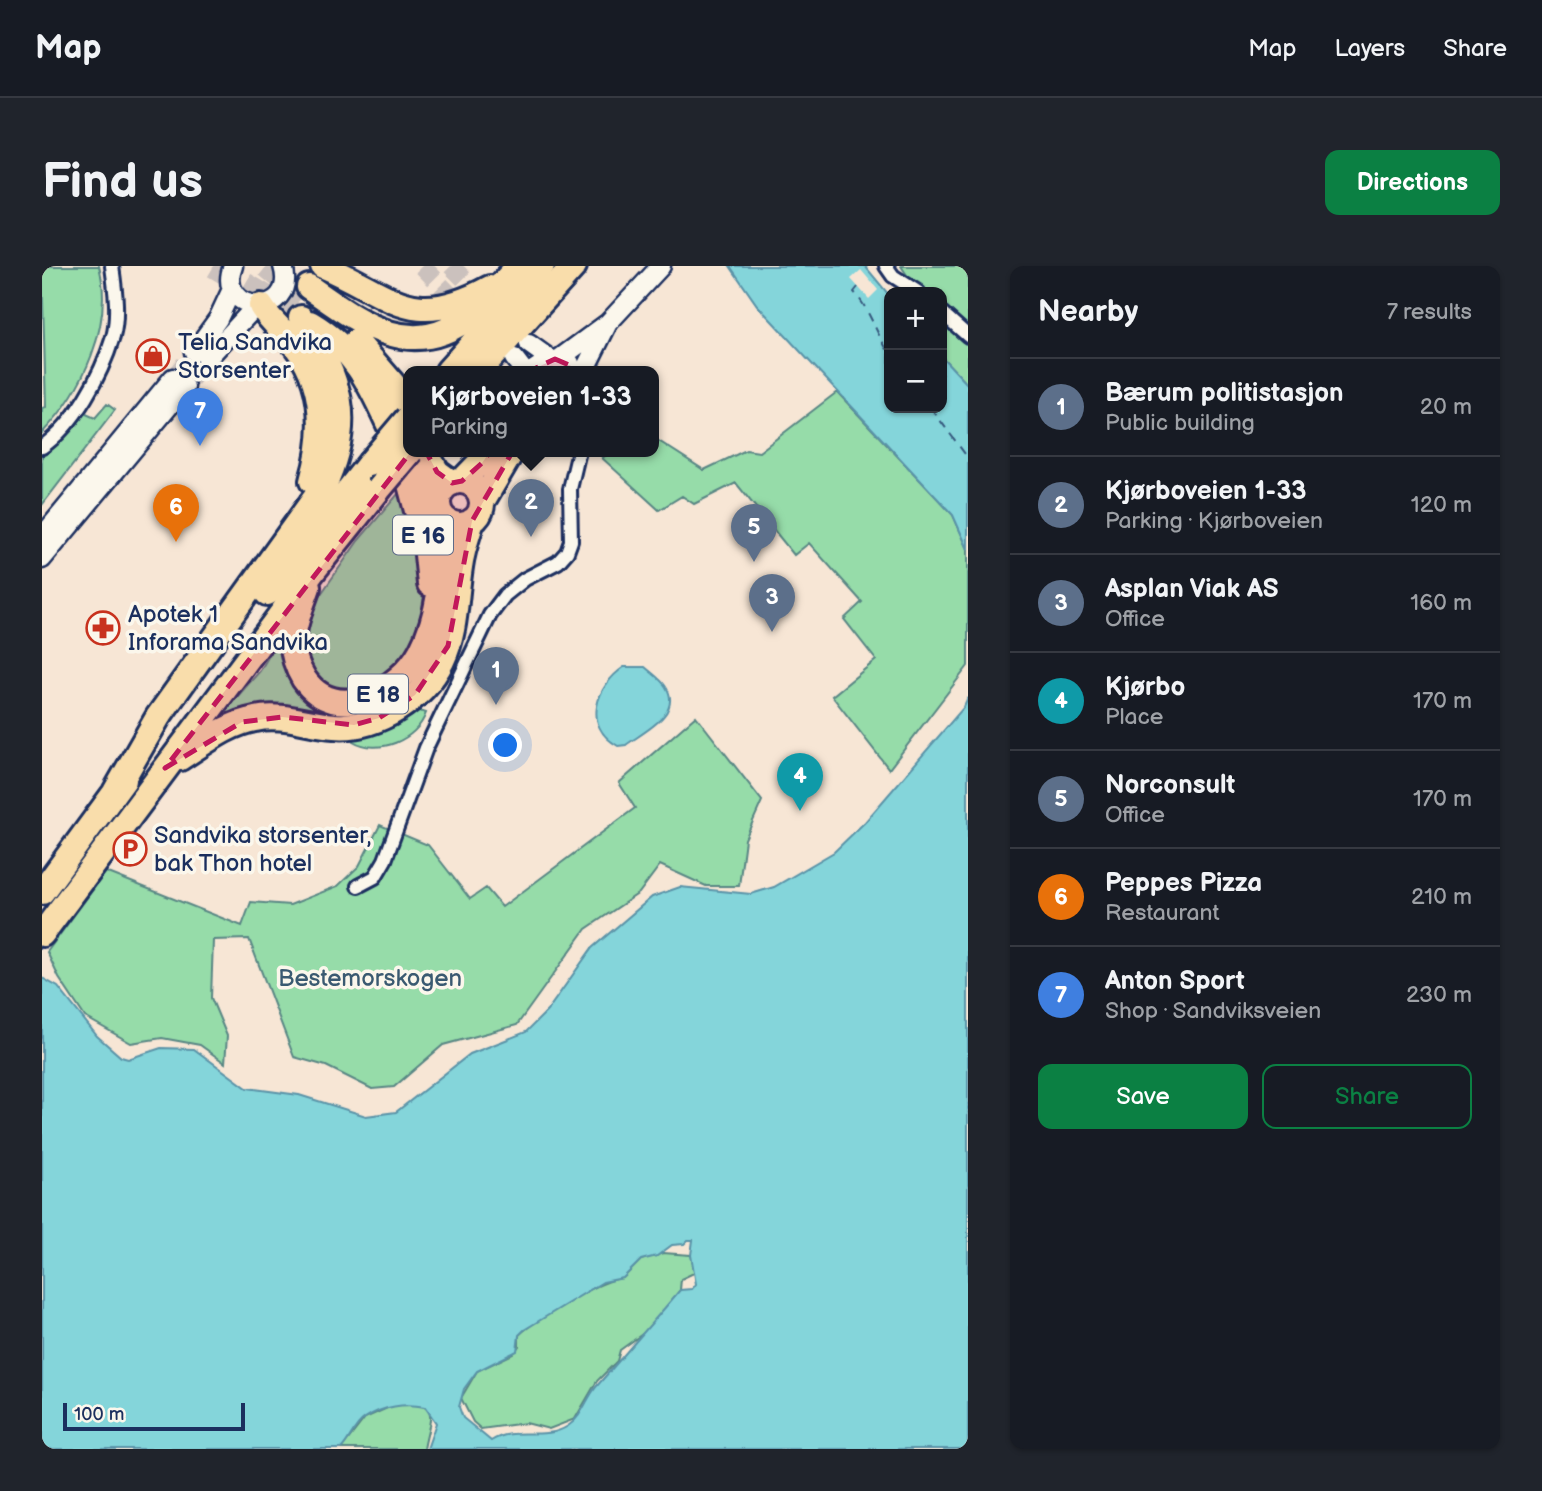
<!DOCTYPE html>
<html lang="en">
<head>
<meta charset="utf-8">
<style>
	body { margin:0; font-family:"Balsamiq Sans",sans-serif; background:#20242c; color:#f1f3f6 }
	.controls { position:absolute; right:21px; top:21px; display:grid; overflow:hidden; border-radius:14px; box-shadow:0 2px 5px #0004 }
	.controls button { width:63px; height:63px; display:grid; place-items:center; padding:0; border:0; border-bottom:2px solid #363941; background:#171b24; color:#f1f3f6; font:35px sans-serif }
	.scale { position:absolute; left:21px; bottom:18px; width:182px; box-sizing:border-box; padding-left:7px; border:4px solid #1b2f5e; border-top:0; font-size:19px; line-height:24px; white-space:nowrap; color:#1b2f5e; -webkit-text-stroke:5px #fbf7ec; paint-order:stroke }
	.you { position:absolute; left:464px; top:480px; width:24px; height:24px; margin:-18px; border:5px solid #fff; border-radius:50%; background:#1a73e8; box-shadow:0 0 0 10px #1a73e833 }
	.badge { display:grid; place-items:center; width:46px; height:46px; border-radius:50%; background:#0b8043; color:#fff; font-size:23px; font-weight:700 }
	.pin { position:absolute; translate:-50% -58px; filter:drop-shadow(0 2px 4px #0008) }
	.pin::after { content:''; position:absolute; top:37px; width:24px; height:21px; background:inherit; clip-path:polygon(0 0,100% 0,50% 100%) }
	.popup { position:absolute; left:361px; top:100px; width:256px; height:91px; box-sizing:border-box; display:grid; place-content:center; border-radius:14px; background:#171b24; filter:drop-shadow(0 2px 5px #0005); font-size:23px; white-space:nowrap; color:#9ea1a6 }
	.popup b { font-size:26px; color:#f1f3f6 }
	.popup::after { content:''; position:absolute; left:50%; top:100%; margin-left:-14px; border:14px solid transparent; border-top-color:#171b24 }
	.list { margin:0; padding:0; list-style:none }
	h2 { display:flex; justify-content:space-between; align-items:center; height:91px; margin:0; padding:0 28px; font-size:30px }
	h2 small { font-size:23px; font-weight:400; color:#9ea1a6 }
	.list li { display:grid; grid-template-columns:46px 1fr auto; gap:21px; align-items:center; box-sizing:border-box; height:98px; padding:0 28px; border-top:2px solid #363941 }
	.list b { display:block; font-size:26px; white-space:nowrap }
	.list p { margin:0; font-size:23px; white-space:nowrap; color:#9ea1a6 }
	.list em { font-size:23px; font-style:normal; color:#9ea1a6 }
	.actions { display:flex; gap:14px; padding:21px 28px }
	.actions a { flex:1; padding:16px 0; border:2px solid #0b8043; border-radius:14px; text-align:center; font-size:24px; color:#0b8043 }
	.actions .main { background:#0b8043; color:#fff }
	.map { position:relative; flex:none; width:926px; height:1183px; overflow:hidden; border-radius:14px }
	header { display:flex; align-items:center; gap:42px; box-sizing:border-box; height:98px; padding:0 35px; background:#171b24; border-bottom:2px solid #363941 }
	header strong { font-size:33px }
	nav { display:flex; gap:38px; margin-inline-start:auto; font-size:24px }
	.intro { display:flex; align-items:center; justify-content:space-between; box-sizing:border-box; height:168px; padding:0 42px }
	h1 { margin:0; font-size:49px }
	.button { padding:18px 32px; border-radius:14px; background:#0b8043; color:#fff; font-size:24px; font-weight:700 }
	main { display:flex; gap:42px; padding:0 42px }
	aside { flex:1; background:#171b24; border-radius:14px; box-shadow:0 2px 5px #0004 }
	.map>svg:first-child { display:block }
	.green { fill:#96dca9; stroke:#588684; stroke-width:2 }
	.water { fill:#84d5da; stroke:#5a93a8; stroke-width:2; fill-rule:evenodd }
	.pier { fill:#f7e6d5 }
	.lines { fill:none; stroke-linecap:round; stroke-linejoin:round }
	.ferry { stroke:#35587d; stroke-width:2; stroke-dasharray:9 7; stroke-linecap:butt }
	.secondary-tunnel { stroke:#cbc1bd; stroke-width:18; stroke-dasharray:18 9; stroke-linecap:butt }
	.highway-tunnel { stroke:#cbc1bd; stroke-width:24; stroke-dasharray:24 12; stroke-linecap:butt }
	.street-casing { stroke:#1b2f5e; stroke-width:18 }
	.secondary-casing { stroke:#1b2f5e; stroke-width:23 }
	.highway-casing { stroke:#1b2f5e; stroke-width:30 }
	.street { stroke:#fbf7ec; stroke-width:12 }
	.secondary { stroke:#fbf7ec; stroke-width:18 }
	.highway { stroke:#f9ddab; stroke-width:24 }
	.highway-bridge-casing { stroke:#1b2f5e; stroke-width:30; stroke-linecap:butt }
	.highway-bridge { stroke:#f9ddab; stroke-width:24 }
	.marked { fill:#c2185b; fill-opacity:0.2; stroke:#c2185b; stroke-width:5; stroke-dasharray:14 9; stroke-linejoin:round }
	.labels { text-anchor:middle; stroke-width:7; stroke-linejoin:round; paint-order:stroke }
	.shield { fill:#fbf7ec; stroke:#5e6b89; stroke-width:2 }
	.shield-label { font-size:23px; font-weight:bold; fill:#1b2f5e }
	.poi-label { font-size:24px; fill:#1b2f5e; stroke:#fbf7ec; text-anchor:start }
	.park-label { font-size:24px; fill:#3a5a71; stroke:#fbf7ec }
</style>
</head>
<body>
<header>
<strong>Map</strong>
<nav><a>Map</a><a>Layers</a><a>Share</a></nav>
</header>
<div class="intro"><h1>Find us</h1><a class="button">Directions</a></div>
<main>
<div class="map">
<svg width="926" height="1183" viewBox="0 0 926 1183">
	<rect width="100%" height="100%" fill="#f7e6d5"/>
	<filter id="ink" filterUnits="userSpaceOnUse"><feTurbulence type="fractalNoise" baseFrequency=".0143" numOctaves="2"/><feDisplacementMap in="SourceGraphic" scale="14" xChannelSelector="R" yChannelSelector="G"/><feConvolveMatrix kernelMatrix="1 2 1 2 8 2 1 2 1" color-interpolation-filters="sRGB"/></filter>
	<g filter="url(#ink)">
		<!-- green -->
		<path class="green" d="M0 0H57C72 58 41 125 0 167V142L4 141Z
			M859 0H926V119L900 91V26H853L867 12Z
			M795 126 911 249 926 283V400L847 503 790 430 834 394 802 353 820 336 767 277 752 289 694 217 652 238 640 230 617 244 560 192 572 185H612V172L662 204 704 184 717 186Z
			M65 138 73 144 0 239V190L42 147 53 152Z
			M362 221 383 319 378 359 355 402 320 425 287 423 261 395 265 348 316 275Z
			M240 367 243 383 316 447 326 451 173 456 218 405Z
			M370 443 384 447C375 474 336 490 311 475L310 468Z
			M654 450 720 535 703 573 697 620H664L618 599 597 627 544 663 475 759 401 779 352 821 330 823 284 800 252 791 207 673 171 674 169 732 185 770 183 797 158 779 120 772 89 777 43 751 17 712 5 686 64 606 200 660 209 636 248 639 296 620 317 600 338 559 386 579 428 633 444 622 460 641 593 542 577 517Z
			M621 987 649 989 654 1006 639 1013 638 1024 618 1049 603 1066 578 1084 575 1095 555 1115 533 1153 507 1163 484 1157 439 1163 431 1156 419 1132 435 1105 471 1088 477 1080V1069C496 1052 559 1013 581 1012L599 994Z
			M352 1139C401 1135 388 1149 382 1183H299L323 1152Z"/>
		<!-- water -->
		<path class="water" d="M688 0H823L847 29V142H900V91L926 119V283L911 249 715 39Z
			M582 401H603C610 407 620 414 624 421 641 448 601 466 584 479L576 480C540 460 554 420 582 401Z
			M926 432V1183H385L394 1157 383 1141C363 1137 341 1140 323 1152 312 1159 308 1174 299 1183H0V712L16 721 55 770 79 791 86 793 119 782 152 783 205 822 257 829 324 850 354 846 428 788 484 766 505 745 550 682 610 631 638 621 709 628 732 621 792 586 823 556 922 441ZM646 974H651L649 989 654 1018 650 1023 638 1024C610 1057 582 1089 554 1121 544 1133 540 1151 526 1160 502 1176 473 1159 449 1175L421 1152 417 1141 422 1123 435 1105 475 1085 477 1069 482 1064 561 1016 581 1012 599 994 615 990 630 979 642 978Z"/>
		<!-- pier -->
		<path class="pier" d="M819 4 836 24 827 33 809 13Z"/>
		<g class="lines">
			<!-- ferry -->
			<path class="ferry" d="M816 21 812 26C828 44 833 66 847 86
				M889 142 926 192"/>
			<!-- secondary-tunnel -->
			<path class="secondary-tunnel" d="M380 0 422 43
				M409 0 442 33
				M131 112 152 86
				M143 121 164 94"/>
			<!-- highway-tunnel -->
			<path class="highway-tunnel" d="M172 0 250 46
				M225 0 261 30"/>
			<defs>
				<path id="street" d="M844 0 851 10 876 26
					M900 47 926 70
					M0 181C33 158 59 110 71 71 77 49 73 22 70 0
					M316 620 333 611 343 594 384 482 448 349 463 329 483 313 516 296 525 286 529 275 528 223 537 185"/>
				<path id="secondary" d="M191 0C172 49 257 54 241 0
					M487 78 508 93
					M152 86 176 53 190 23
					M472 92 482 105
					M517 93 566 57
					M164 94 214 40
					M490 105 508 93 528 97
					M542 105 566 57 619 0
					M0 271 131 112
					M0 293 143 121"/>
				<path id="highway" d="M281 0C351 30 369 65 448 22
					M267 21C317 56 369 97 428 50 447 36 460 16 477 0
					M219 40C228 55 243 66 254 80 284 120 283 170 270 215
					M268 57C324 90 334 135 361 188 370 205 384 222 396 237
					M314 75 351 118 366 148
					M406 105 500 0
					M437 105 532 0
					M383 185 395 206 410 217
					M364 203 384 279 388 318
					M420 215 449 185
					M396 237a22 22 0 1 1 44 0a22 22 0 1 1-44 0Z
					M440 236 470 185
					M266 321C260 339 251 359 251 378 251 390 256 403 262 413 295 461 359 423 379 385 400 346 401 297 404 254
					M225 327 327 198
					M138 492C162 477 185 458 213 453 240 447 265 458 292 460 335 464 381 433 400 395 414 366 413 333 418 301 420 285 425 271 430 255
					M73 526 116 451 281 221C313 155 298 110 259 52
					M0 626 82 514
					M0 668 272 304 337 223"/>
			</defs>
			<!-- street casing -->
			<use href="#street" class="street-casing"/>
			<!-- secondary casing -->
			<use href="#secondary" class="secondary-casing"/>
			<!-- highway casing -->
			<use href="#highway" class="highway-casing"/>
			<!-- street -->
			<use href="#street" class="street"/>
			<!-- secondary -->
			<use href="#secondary" class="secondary"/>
			<!-- highway -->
			<use href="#highway" class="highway"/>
			<defs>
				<path id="highway-bridge" d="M327 198 366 152
					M337 223 369 185"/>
			</defs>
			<!-- highway-bridge casing -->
			<use href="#highway-bridge" class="highway-bridge-casing"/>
			<!-- highway-bridge -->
			<use href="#highway-bridge" class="highway-bridge"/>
		</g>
	</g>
	<!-- marked area -->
	<path class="marked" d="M513 93 534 102 540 120 533 139 482 166 430 255 406 380 373 429 337 452 312 459 240 451 200 456 123 502 378 174 395 206 410 217 420 215 440 197 487 131 492 103Z"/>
	<!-- icons -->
	<defs>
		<symbol id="shop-ring" viewBox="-11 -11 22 22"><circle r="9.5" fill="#fbf7ec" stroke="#c8321e" stroke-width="1.5"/><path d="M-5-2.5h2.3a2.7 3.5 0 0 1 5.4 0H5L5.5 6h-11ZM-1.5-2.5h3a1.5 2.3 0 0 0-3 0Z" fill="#c8321e"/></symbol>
		<symbol id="pharmacy-ring" viewBox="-11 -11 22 22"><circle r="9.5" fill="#fbf7ec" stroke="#c8321e" stroke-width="1.5"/><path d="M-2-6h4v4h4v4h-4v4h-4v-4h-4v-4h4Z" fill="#c8321e"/></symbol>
		<symbol id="parking-ring" viewBox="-11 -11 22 22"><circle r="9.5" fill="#fbf7ec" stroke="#c8321e" stroke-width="1.5"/><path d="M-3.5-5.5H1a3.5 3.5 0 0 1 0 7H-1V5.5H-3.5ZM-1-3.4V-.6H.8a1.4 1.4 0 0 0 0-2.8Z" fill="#c8321e"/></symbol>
	</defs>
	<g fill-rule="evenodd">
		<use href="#shop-ring" x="92" y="71" width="38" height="38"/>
		<use href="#pharmacy-ring" x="42" y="343" width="38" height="38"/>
		<use href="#parking-ring" x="69" y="564" width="38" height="38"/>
	</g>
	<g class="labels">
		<!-- shield labels -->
		<g class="shield">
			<rect x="351" y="249.5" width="60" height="39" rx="5"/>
			<rect x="306" y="408.5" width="60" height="39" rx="5"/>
		</g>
		<g class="shield-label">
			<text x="381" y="277">E 16</text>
			<text x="336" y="436">E 18</text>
		</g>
		<!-- poi labels -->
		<g class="poi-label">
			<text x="136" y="84">Telia Sandvika<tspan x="136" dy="28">Storsenter</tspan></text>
			<text x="86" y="356">Apotek 1<tspan x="86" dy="28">Inforama Sandvika</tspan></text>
			<text x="112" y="577">Sandvika storsenter,<tspan x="112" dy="28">bak Thon hotel</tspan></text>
		</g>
		<!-- park labels -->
		<g class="park-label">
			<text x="328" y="720">Bestemorskogen</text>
		</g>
	</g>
</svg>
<div class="controls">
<button>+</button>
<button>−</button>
</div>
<div class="scale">100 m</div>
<div class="you"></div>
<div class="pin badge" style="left:454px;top:439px;background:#5c6f8a">1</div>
<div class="pin badge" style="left:489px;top:271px;background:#5c6f8a">2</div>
<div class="popup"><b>Kjørboveien 1-33</b>Parking</div>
<div class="pin badge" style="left:730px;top:366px;background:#5c6f8a">3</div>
<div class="pin badge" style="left:758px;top:545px;background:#0f9aa8">4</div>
<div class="pin badge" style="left:712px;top:296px;background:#5c6f8a">5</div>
<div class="pin badge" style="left:134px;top:276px;background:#e8710a">6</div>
<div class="pin badge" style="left:158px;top:180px;background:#3f7fe0">7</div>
</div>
<aside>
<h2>Nearby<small>7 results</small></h2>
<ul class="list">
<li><span class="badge" style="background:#5c6f8a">1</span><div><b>Bærum politistasjon</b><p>Public building</p></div><em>20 m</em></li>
<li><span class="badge" style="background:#5c6f8a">2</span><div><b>Kjørboveien 1-33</b><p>Parking · Kjørboveien</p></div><em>120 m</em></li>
<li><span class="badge" style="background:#5c6f8a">3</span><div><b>Asplan Viak AS</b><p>Office</p></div><em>160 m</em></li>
<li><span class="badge" style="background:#0f9aa8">4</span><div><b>Kjørbo</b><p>Place</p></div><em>170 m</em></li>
<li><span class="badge" style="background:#5c6f8a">5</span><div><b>Norconsult</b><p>Office</p></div><em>170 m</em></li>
<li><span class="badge" style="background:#e8710a">6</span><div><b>Peppes Pizza</b><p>Restaurant</p></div><em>210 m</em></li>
<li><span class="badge" style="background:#3f7fe0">7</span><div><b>Anton Sport</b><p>Shop · Sandviksveien</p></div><em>230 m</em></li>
</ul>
<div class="actions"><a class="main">Save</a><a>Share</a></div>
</aside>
</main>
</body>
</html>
